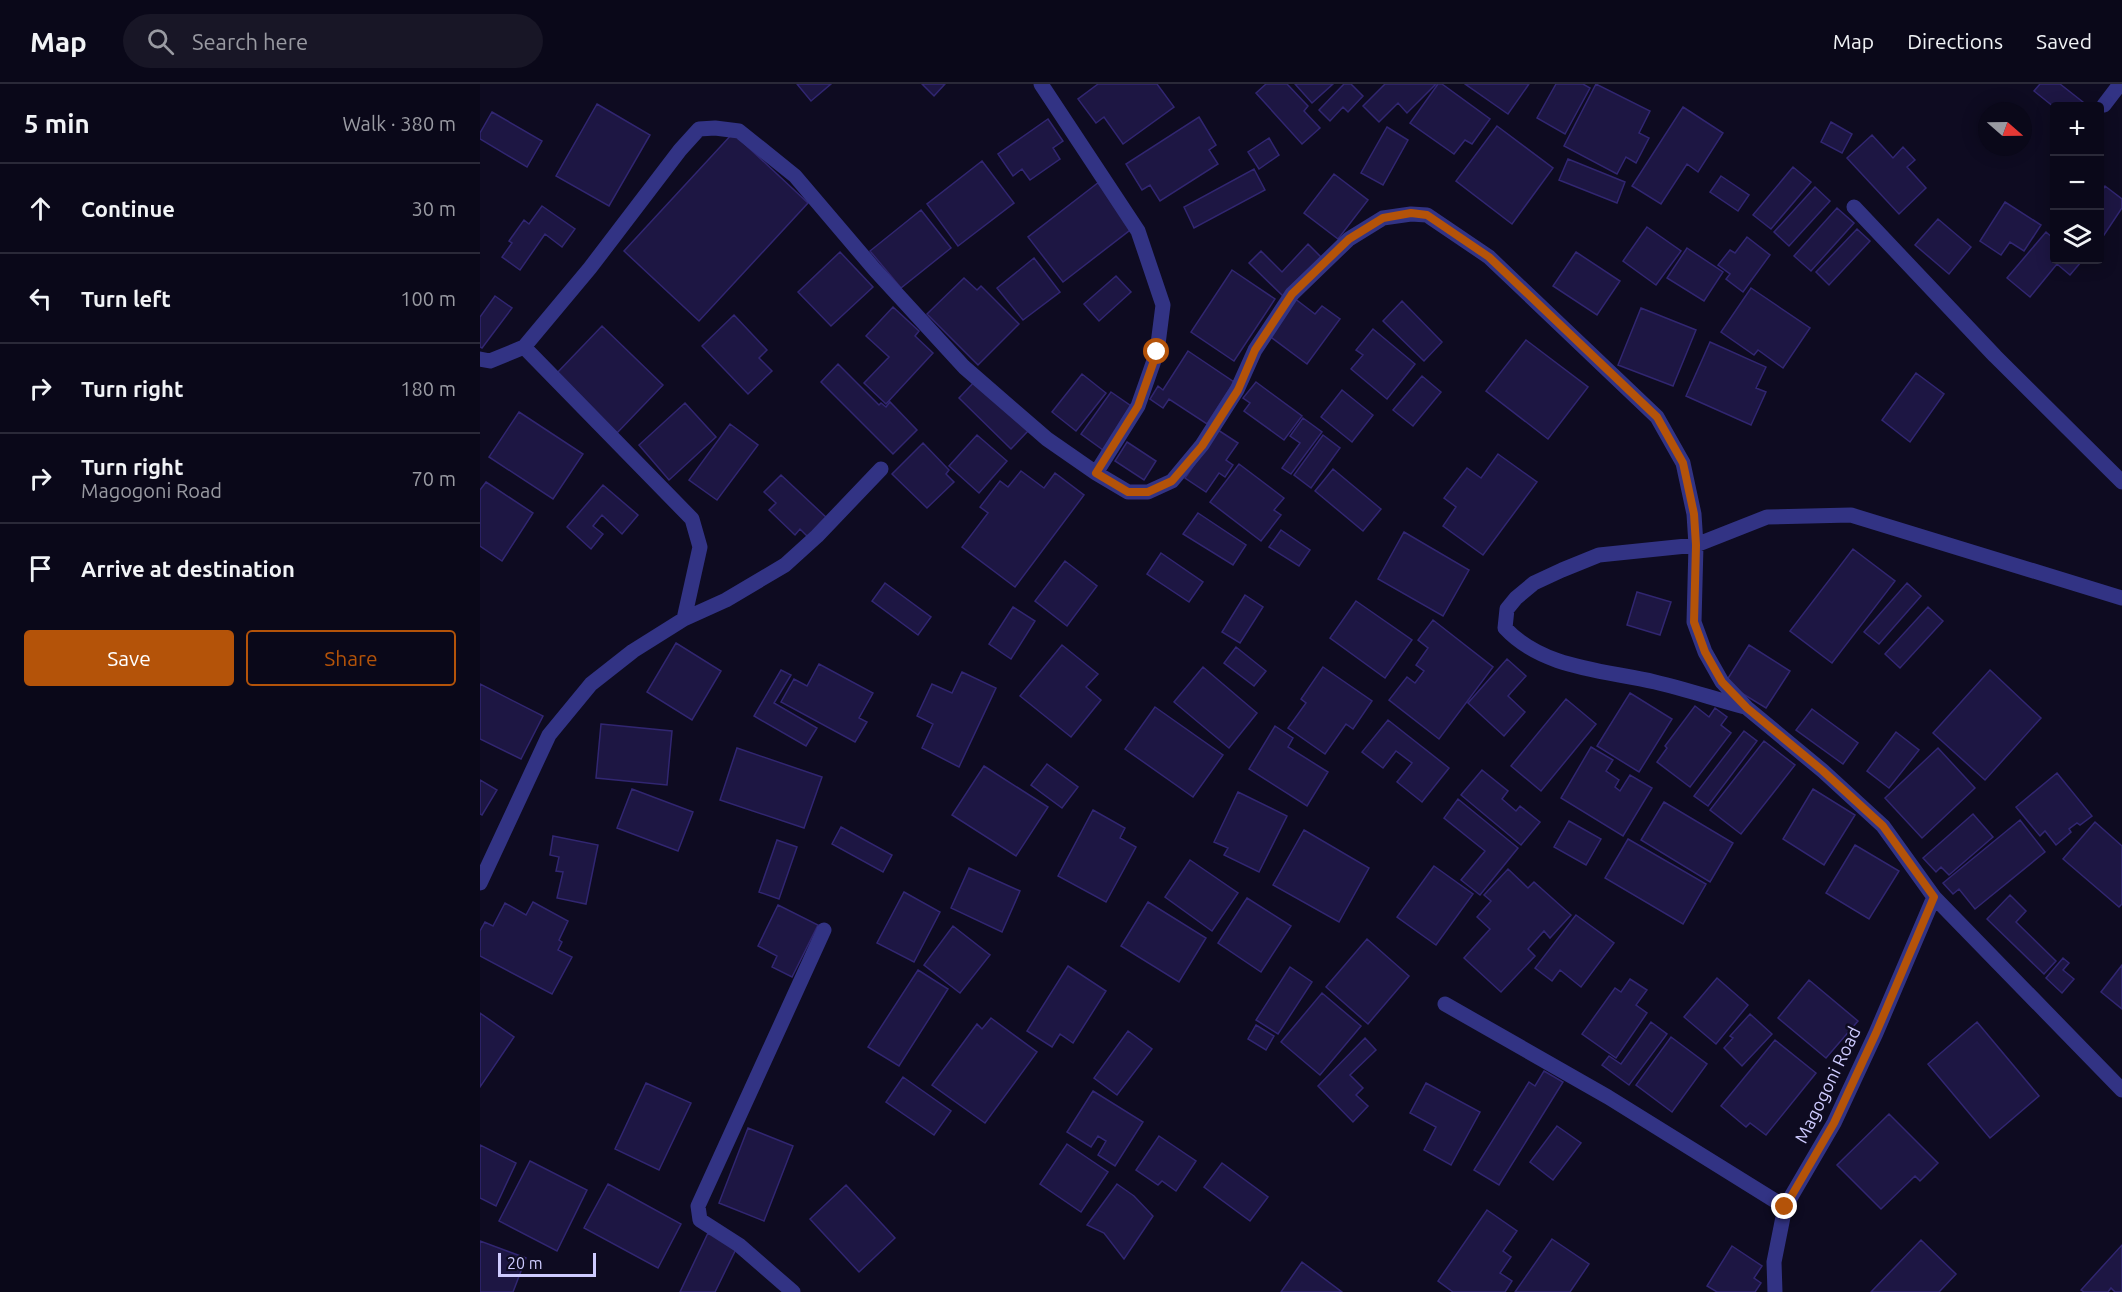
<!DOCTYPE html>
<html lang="en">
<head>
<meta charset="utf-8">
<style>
	body { margin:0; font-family:Ubuntu,sans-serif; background:#181626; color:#f1f3f6 }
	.controls { position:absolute; right:18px; top:18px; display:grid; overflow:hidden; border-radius:6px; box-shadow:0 3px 15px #0003 }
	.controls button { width:54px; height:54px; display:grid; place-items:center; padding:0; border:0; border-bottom:2px solid #2a2938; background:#0a0819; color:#f1f3f6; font:30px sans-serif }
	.compass { position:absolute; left:1498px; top:18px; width:54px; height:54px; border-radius:50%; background:#0a0819; box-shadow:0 3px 15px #0003; rotate:110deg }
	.scale { position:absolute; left:18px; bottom:15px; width:98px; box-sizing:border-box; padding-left:6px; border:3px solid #cecbff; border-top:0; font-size:16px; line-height:21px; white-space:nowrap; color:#cecbff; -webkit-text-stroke:4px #0e0b21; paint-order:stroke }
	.stop { position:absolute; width:18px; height:18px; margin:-14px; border:4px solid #b45309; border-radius:50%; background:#fff }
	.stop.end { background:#b45309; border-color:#fff; box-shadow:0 2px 6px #0008 }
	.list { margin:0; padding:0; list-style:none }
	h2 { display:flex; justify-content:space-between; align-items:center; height:78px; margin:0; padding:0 24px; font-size:26px }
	h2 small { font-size:20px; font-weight:400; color:#999aa2 }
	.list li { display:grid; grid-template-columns:39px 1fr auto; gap:18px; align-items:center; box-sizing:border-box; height:90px; padding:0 24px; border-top:2px solid #2a2938 }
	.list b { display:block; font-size:22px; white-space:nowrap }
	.list p { margin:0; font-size:20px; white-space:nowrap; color:#999aa2 }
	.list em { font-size:20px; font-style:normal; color:#999aa2 }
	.actions { display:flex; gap:12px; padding:18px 24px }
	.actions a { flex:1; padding:14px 0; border:2px solid #b45309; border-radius:6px; text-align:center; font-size:21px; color:#b45309 }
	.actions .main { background:#b45309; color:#fff }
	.icon { flex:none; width:33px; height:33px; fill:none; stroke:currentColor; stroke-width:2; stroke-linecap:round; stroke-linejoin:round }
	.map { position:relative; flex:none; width:1642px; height:1208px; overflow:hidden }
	header { display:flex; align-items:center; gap:36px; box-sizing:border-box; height:84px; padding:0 30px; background:#0a0819; border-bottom:2px solid #2a2938 }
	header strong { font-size:28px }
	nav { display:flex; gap:33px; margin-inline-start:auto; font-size:21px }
	.search { width:420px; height:54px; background:#181626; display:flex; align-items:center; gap:15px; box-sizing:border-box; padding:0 21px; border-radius:33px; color:#999aa2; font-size:22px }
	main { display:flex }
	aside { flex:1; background:#0a0819 }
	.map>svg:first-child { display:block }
	.building { fill:#1d1643; stroke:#312671; stroke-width:1.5 }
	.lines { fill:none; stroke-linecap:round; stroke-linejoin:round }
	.minor { stroke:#323384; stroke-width:15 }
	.route { stroke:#b45309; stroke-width:8 }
	.labels { text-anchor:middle; stroke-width:5; stroke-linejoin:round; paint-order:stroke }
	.street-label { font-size:18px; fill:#cecbff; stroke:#0e0b21 }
</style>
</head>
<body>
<header>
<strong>Map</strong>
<div class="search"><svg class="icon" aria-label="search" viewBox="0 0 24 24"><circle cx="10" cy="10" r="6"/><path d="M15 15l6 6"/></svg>Search here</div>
<nav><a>Map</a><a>Directions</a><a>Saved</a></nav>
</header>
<main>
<aside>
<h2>5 min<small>Walk · 380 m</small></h2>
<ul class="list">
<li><svg class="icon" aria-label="ahead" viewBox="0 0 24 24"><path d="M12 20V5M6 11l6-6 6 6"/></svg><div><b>Continue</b></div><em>30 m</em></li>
<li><svg class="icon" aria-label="left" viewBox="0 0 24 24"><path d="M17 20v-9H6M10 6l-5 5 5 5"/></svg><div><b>Turn left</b></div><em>100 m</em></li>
<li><svg class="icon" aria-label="right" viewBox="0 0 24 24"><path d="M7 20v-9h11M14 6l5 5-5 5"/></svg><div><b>Turn right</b></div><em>180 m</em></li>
<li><svg class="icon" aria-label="right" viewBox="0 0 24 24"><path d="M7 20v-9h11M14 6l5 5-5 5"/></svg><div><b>Turn right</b><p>Magogoni Road</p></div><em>70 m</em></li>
<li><svg class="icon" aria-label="arrive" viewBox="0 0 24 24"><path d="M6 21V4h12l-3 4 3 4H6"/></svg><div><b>Arrive at destination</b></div></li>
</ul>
<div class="actions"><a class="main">Save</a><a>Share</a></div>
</aside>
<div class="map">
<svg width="1642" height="1208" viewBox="0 0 1642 1208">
	<rect width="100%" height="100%" fill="#0e0b21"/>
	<!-- building -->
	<path class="building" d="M317 0H351L331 17Z
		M442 0H465L454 12Z
		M618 0H677L694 23 643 60 624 33 616 39 598 15Z
		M786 0H807L828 22 824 27 840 44 822 60 776 9Z
		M815 0H853L832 19Z
		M864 0H871L883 12 868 28 863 23 850 37 839 26Z
		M905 0H956L927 29 918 19 899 38 883 22Z
		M958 0H962L1010 35 992 60 985 56 974 70 930 39Z
		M985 0H1049L1028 30Z
		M1076 0H1103L1110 4 1085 50 1057 34Z
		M1116 0 1170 27 1159 49 1169 54 1156 79 1146 73 1137 90 1084 62Z
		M1560 0H1580L1608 22 1574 23 1554 7Z
		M117 20 170 51 129 122 76 92Z
		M1203 23 1243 49 1218 88 1207 80 1181 120 1152 102Z
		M12 28 62 57 47 83 0 55V49Z
		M719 33 736 61 729 66 738 80 680 117 670 101 662 106 646 80Z
		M568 35 583 57 573 64 580 75 550 96 542 85 533 92 518 70Z
		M1351 38 1372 50 1362 69 1341 58Z
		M1017 42 1073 84 1032 140 976 97Z
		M907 43 928 56 903 101 881 89Z
		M253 49 328 119 219 237 144 167Z
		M1392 51 1413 74 1423 63 1435 76 1427 83 1446 104 1419 130 1367 74Z
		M789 54 799 71 779 85 768 68Z
		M1088 75 1145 98 1137 119 1079 96Z
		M502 77 534 119 478 162 447 120Z
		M1313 83 1331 98 1291 145 1273 131Z
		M774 85 785 106 714 144 704 123Z
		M854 90 888 116 858 155 824 129Z
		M1241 92 1269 111 1258 127 1230 108Z
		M619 98 654 143 583 198 548 153Z
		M1625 102 1642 115V124L1620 157V110Z
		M1335 103 1350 117 1309 162 1294 148Z
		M1525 118 1561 141 1544 167 1530 158 1521 171 1500 157Z
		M62 122 95 145 82 163 65 150 40 186 22 173 32 159 29 157 44 136 49 140Z
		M1357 124 1374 139 1331 187 1314 172Z
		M441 126 471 164 421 204 390 167Z
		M1458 135 1491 163 1469 190 1435 161Z
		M1167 143 1201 167 1176 201 1143 177Z
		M1377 145 1390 157 1349 201 1336 188Z
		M1566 148 1574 155V176H1599L1601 178 1590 191 1577 180 1550 213 1527 194Z
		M1267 153 1290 171 1263 208 1246 195 1250 190 1238 181 1250 166 1255 169Z
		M828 160 842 174 805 214 769 179 781 167 802 188Z
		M1207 164 1243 188 1224 217 1187 194Z
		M360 168 393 203 351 242 318 208Z
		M1096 168 1140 197 1117 231 1073 202Z
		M554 174 580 208 543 236 517 204Z
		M752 186 795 215 754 277 711 248Z
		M636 192 651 208 619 237 604 220Z
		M484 194 497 206 501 202 539 240 498 281 447 230Z
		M1271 204 1330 244 1303 284 1278 266 1274 271 1241 248Z
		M15 212 32 224 2 264 0 263V233Z
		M814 214 835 230 842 222 860 235 827 280 788 251Z
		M922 217 962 258 944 277 903 237Z
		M413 223 439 247 435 252 453 269 406 320 384 299 409 273 386 252Z
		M1161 224 1216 246 1193 302 1138 281Z
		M254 231 287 266 279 274 292 287 268 310 222 262Z
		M122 242 183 301 137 349 76 290Z
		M893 245 935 280 907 315 871 285 883 271 876 266Z
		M1046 256 1108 303 1068 355 1006 307Z
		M1230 258 1286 283 1276 304 1286 308 1271 341 1206 312Z
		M708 267 754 298 727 340 689 315 683 324 670 315 678 302 683 306Z
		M358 280 399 321 401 319 406 323 410 318 437 346 413 370 341 298Z
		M1436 289 1464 310 1430 358 1402 336Z
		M602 290 626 309 596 347 572 328Z
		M942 292 961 308 933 342 913 326Z
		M496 296 548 347 531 365 479 314Z
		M776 298 822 332 804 356 764 327 770 319 763 314Z
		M862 306 893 331 872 358 841 333Z
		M631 308 654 324 623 366 601 350Z
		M205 319 236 353 189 396 159 361Z
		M39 328 103 370 73 415 9 373Z
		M823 334 842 348 811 390 802 384 820 359 810 352Z
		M250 340 278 361 237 416 209 396Z
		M738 346 758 359 746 376 753 381 745 393 739 389 726 408 705 394Z
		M497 351 527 377 499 409 469 382Z
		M843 351 860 364 831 404 814 391Z
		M647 358 676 377 664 396 635 377Z
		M443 359 469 386 466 390 474 398 447 424 412 390Z
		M1018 370 1057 398 1003 471 963 442 976 423 964 414 987 384 1001 394Z
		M759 380 804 414 794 426 801 431 781 457 730 418Z
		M853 385 901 425 883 447 835 407Z
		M541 387 564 404 575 389 604 411 535 503 482 463 508 429 500 423 520 397 528 403Z
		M301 391 348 435 329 454 320 445 315 451 289 426 296 419 284 408Z
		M6 398 53 429 22 477 0 462V406Z
		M123 401 158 431 142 450 122 431 113 442 123 450 111 465 87 443Z
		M718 429 766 461 753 481 703 450Z
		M801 446 830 466 819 482 789 463Z
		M924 448 989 486 963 532 898 495Z
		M1373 465 1415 497 1352 579 1310 547Z
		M681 469 723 498 709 518 667 490Z
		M585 477 617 502 587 542 555 517Z
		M405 499 451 533 438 551 392 517Z
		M1427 499 1441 512 1399 560 1384 548Z
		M1157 508 1191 518 1180 551 1147 541Z
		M765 511 783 523 760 559 742 548Z
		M876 517 932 556 905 594 850 554Z
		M533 523 555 537 531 575 509 560Z
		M1448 523 1463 537 1420 584 1405 570Z
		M953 536 1013 583 959 655 909 616 927 593 935 599 944 587 936 581 948 564 938 556Z
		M196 559 241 587 212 636 167 608Z
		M582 561 618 590 606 603 621 616 591 653 540 612Z
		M1269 561 1310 587 1286 624 1245 599Z
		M756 563 786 587 774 602 744 579Z
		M1027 575 1046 592 1028 612 1045 628 1024 652 988 619Z
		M339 580 393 609 379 634 387 638 375 658 301 618 314 595 327 602Z
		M723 583 777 629 749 664 694 618Z
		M843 583 892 617 873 645 866 640 845 670 808 644 826 619 821 615Z
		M301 586 311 591 294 619 337 644 326 662 274 632Z
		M1510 586 1561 634 1505 696 1453 649Z
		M482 588 516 604 479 683 442 664 453 640 437 632 452 600 472 609Z
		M0 600 63 632 41 675 0 655Z
		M1150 609 1192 635 1159 688 1117 662Z
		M1086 615 1116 640 1061 707 1031 682Z
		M1215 622 1229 633 1235 624 1247 633 1241 641 1251 649 1210 703 1177 678 1187 664 1185 662Z
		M675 623 743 671 713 713 645 665Z
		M1332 625 1378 659 1363 680 1316 646Z
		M908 636 969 684 942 718 917 698 932 679 916 667 903 684 882 668Z
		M121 640 192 647 187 701 116 694Z
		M795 642 813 654 808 663 848 688 827 722 769 685Z
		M1264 647 1277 657 1228 722 1214 712Z
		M1416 648 1439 666 1409 704 1387 687Z
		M1284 657 1315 681 1261 750 1230 726Z
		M1111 663 1133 676 1126 687 1139 696 1135 703 1140 707 1150 691 1172 704 1143 752 1081 714Z
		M257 664 342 693 324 744 240 716Z
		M1458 664 1495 704 1442 754 1405 714Z
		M567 680 598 703 582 724 551 701Z
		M504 682 568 723 536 772 472 731Z
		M1002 686 1028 707 1022 715 1036 727 1040 722 1060 738 1041 761 981 711Z
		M1577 689 1612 732 1600 741 1597 739 1589 745 1591 748 1576 761 1565 747 1560 752 1536 723Z
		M0 696 17 706 2 731 0 730Z
		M152 705 213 728 198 767 137 744Z
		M1333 705 1375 731 1344 781 1303 755Z
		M758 708 807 732 779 788 744 771 748 764 734 758Z
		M978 715 1038 764 1000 811 981 796 1005 767 964 734Z
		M1184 718 1253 759 1230 798 1161 756Z
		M613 726 645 744 640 754 656 763 626 818 578 792Z
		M1493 730 1513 753 1469 791 1461 783 1456 788 1443 774Z
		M1540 736 1565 768 1495 825 1479 805 1473 810 1463 799Z
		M1089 737 1121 755 1106 781 1074 763Z
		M1615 738 1642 762V820L1639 823 1583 775Z
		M361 743 412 771 403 788 352 760Z
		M824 746 889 784 859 838 793 801Z
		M73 752 118 761 106 820 77 814 83 788 76 787 79 773 70 771Z
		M1148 755 1226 800 1203 840 1125 794Z
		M297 756 317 763 299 815 279 808Z
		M1375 761 1419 787 1389 835 1346 809Z
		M710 776 758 809 732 847 685 813Z
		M954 782 993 810 956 861 917 833Z
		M489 784 540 807 522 848 471 824Z
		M1028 785 1048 804 1054 798 1091 831 1070 854 1064 847 1048 865 1055 872 1021 908 984 874 1010 845 997 833 1011 817 1004 811Z
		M424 808 460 828 434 878 397 859Z
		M1530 811 1546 827 1536 838 1576 877 1564 890 1507 835Z
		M767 814 811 842 781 888 738 859Z
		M53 818 88 837 79 856 82 858 78 866 92 873 72 910 0 872V847L5 838 13 842 25 819 46 831Z
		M668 818 726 854 699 898 641 862Z
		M298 821 338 841 312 893 292 883 297 872 278 862Z
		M1096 831 1134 859 1101 903 1080 886 1072 897 1055 884Z
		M473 842 510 871 480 909 444 881Z
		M887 855 929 892 888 940 846 903Z
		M1583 874 1589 879 1583 886 1594 895 1582 909 1566 894Z
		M1642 881V925L1621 908Z
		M588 882 626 907 593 959 580 950 572 963 547 947Z
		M810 883 832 898 798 950 776 936Z
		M438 886 468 905 419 982 388 963Z
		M1237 894 1268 921 1236 960 1204 933Z
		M1150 895 1167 906 1156 921 1167 929 1136 974 1102 950 1135 904 1141 908Z
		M1329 896 1378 937 1346 974 1298 934Z
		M842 909 881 942 840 991 801 958Z
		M0 929 34 953 0 1003Z
		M1270 930 1292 950 1262 982 1244 964 1253 954 1250 952Z
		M511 934 557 968 505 1039 452 1001 497 940 502 945Z
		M1171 938 1187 950 1149 1001 1122 981 1129 972 1141 980Z
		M1497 938 1559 1012 1510 1054 1448 980Z
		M776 941 794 952 786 966 768 955Z
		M648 947 672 965 637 1011 614 994Z
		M1191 953 1227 980 1192 1028 1156 1001Z
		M885 954 896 966 870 991 883 1004 876 1011 888 1022 873 1038 838 1002Z
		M1295 956 1336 989 1286 1051 1270 1039 1266 1043 1241 1022Z
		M1064 987 1083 998 1019 1101 994 1086 1049 998 1055 1002Z
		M423 993 471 1027 454 1051 406 1018Z
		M166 999 211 1019 179 1086 135 1065Z
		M946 999 1000 1028 971 1081 944 1066 956 1043 930 1029Z
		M613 1007 663 1038 635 1082 618 1071 626 1057 618 1052 611 1063 587 1048Z
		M1409 1030 1458 1079 1440 1097 1435 1092 1401 1125 1357 1081Z
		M1077 1042 1101 1059 1073 1096 1050 1078Z
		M268 1044 313 1062 284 1137 239 1119Z
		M679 1052 716 1077 696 1107 682 1097 678 1101 656 1086Z
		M587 1060 628 1088 601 1128 560 1100Z
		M0 1061 36 1079 16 1122 0 1114Z
		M50 1077 107 1106 77 1167 19 1137Z
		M742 1079 788 1113 770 1137 724 1103Z
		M128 1100 201 1140 178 1184 104 1144Z
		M637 1100 654 1112 673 1132 644 1175 624 1149 607 1141Z
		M366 1101 415 1154 379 1188 330 1135Z
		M1007 1126 1037 1147 1023 1167 1031 1173 1020 1189 1032 1197 1025 1208H973L958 1197Z
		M228 1149 257 1163 235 1208H200Z
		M1072 1155 1109 1180 1090 1208H1035Z
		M1441 1156 1476 1190 1459 1208H1391Z
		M0 1157 46 1174 33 1208H0Z
		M1642 1161V1208H1635L1631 1204 1628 1208H1604L1601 1206Z
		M1252 1162 1282 1182 1274 1194 1281 1199 1275 1208H1237L1227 1202Z
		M822 1178 862 1208H801Z"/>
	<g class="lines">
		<!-- minor -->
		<path class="minor" d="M561 0 658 147 683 221 677 268 658 322 616 389
			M1624 21 1640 0
			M1374 123 1515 272 1642 398
			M44 263 212 435 220 463 204 535
			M0 275 10 277 44 263 110 184 200 66 219 45 235 44 259 47 315 92 395 186 484 283 567 355 616 389 648 408H668L692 397 722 361 757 306 775 266 812 210 869 155 903 134 931 130 947 131 1009 173 1177 333 1203 379 1214 430 1216 461 1214 538 1225 568 1242 598 1267 624 1343 687 1403 742 1454 813 1642 1006
			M1265 623C1235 615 1205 605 1175 598 1124 586 1063 585 1025 544L1027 525 1036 514 1054 499 1082 486 1119 471 1216 461 1287 433 1371 431 1642 514
			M0 799 69 651 111 600 153 567 204 535 246 516 305 481 337 452 401 385
			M965 920 1128 1013 1305 1123
			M313 1208 259 1161 220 1136 218 1122 344 846
			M1295 1208 1294 1178 1305 1123 1354 1039 1396 949 1454 813"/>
	</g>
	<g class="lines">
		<!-- route -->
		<path class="route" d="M677 268 658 322 616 389 648 408H668L692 397 722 362 758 306 775 266 812 210 869 155 903 134 931 129 947 131 1009 173 1177 333 1203 379 1214 430 1216 461 1214 538 1225 568 1242 598 1267 624 1343 687 1403 742 1454 813 1396 949 1354 1039 1305 1123"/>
	</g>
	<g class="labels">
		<!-- street labels -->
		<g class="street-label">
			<text transform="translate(1348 1001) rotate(-64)" y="6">Magogoni Road</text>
		</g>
	</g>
</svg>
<div class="controls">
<button>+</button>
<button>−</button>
<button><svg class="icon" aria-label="layers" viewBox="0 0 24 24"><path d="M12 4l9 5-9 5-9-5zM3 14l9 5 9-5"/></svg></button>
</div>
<svg class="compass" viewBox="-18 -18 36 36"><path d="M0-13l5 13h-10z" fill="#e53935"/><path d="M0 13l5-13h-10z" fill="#999aa2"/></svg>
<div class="scale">20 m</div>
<div class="stop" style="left:677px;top:268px"></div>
<div class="stop end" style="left:1305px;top:1123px"></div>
</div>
</main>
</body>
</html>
